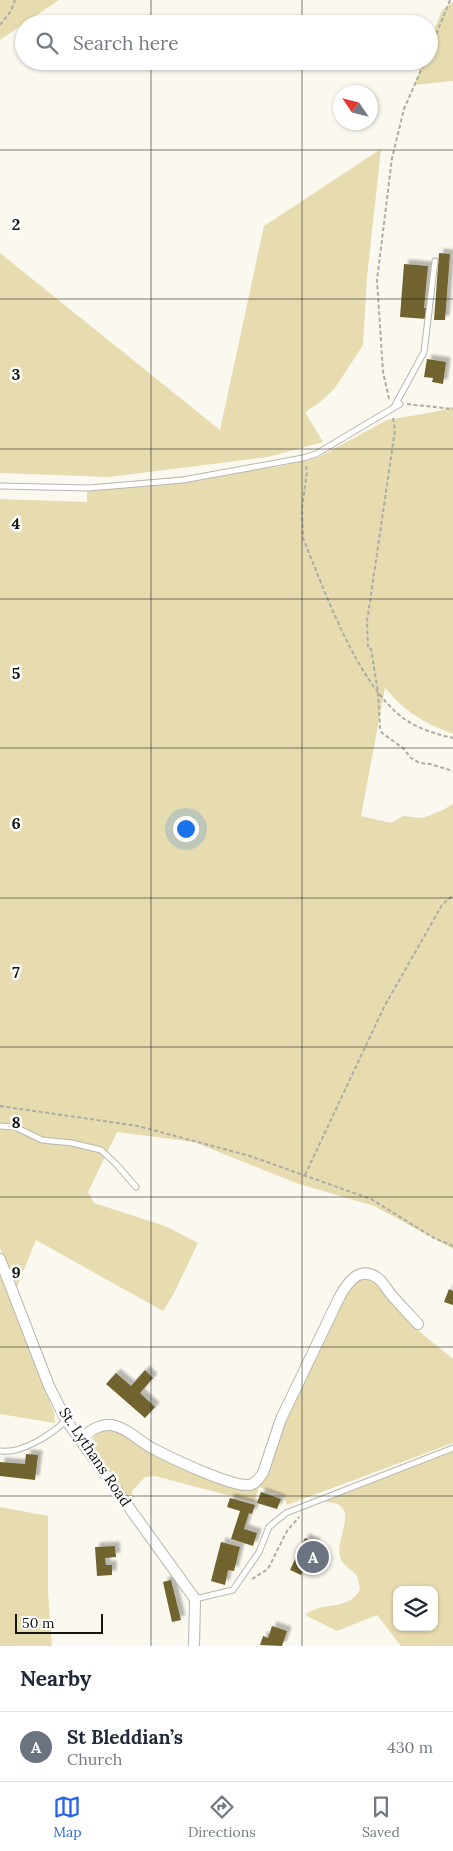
<!DOCTYPE html>
<html lang="en">
<head>
<meta charset="utf-8">
<style>
	body { margin:0; font-family:Lora,serif; background:#f2f2f3; color:#1f2937 }
	.controls { position:absolute; right:15px; bottom:15px; display:grid; overflow:hidden; border-radius:10px; box-shadow:0 1px 4px #0004 }
	.controls button { width:45px; height:45px; display:grid; place-items:center; padding:0; border:0; border-bottom:1px solid #e0e1e3; background:#fff; color:#1f2937; font:25px sans-serif }
	.compass { position:absolute; left:333px; top:85px; width:45px; height:45px; border-radius:50%; background:#fff; box-shadow:0 1px 4px #0004; rotate:305deg }
	.scale { position:absolute; left:15px; bottom:12px; width:88px; box-sizing:border-box; padding-left:5px; border:2px solid #161512; border-top:0; font-size:14px; line-height:18px; white-space:nowrap; color:#161512; -webkit-text-stroke:4px #fff; paint-order:stroke }
	.you { position:absolute; left:185px; top:828px; width:18px; height:18px; margin:-12px; border:4px solid #fff; border-radius:50%; background:#1a73e8; box-shadow:0 0 0 8px #1a73e833 }
	.badge { display:grid; place-items:center; width:32px; height:32px; border-radius:50%; background:#2563eb; color:#fff; font-size:16px; font-weight:700 }
	.pin { position:absolute; translate:-50% -50%; border:2px solid #fff; box-shadow:0 1px 5px #0006 }
	.list { margin:0; padding:0; list-style:none }
	h2 { display:flex; justify-content:space-between; align-items:center; height:65px; margin:0; padding:0 20px; font-size:21px }
	h2 small { font-size:16px; font-weight:400; color:#747a83 }
	.list li { display:grid; grid-template-columns:32px 1fr auto; gap:15px; align-items:center; box-sizing:border-box; height:70px; padding:0 20px; border-top:1px solid #e0e1e3 }
	.list b { display:block; font-size:19px; white-space:nowrap }
	.list p { margin:0; font-size:16px; white-space:nowrap; color:#747a83 }
	.list em { font-size:16px; font-style:normal; color:#747a83 }
	.icon { flex:none; width:28px; height:28px; fill:none; stroke:currentColor; stroke-width:2; stroke-linecap:round; stroke-linejoin:round }
	.map { position:relative; flex:none; width:453px; height:1646px; overflow:hidden }
	.search { position:absolute; background:#fff; box-shadow:0 1px 4px #0004; left:15px; right:15px; top:15px; height:55px; display:flex; align-items:center; gap:12px; box-sizing:border-box; padding:0 18px; border-radius:28px; color:#747a83; font-size:19px }
	.sheet { height:135px; background:#fff }
	nav { display:flex; justify-content:space-around; align-items:center; box-sizing:border-box; height:70px; border-top:1px solid #e0e1e3; background:#fff; font-size:14px; color:#747a83 }
	nav a { display:grid; justify-items:center; gap:2px }
	nav .on { color:#2563eb }
	.map>svg:first-child { display:block }
	.green { fill:#e7dcaf; fill-rule:evenodd }
	.building { fill:#70632e; filter:url(#shadow) }
	.lines { fill:none; stroke-linecap:round; stroke-linejoin:round }
	.lane-casing { stroke:#b9b6ad; stroke-width:7 }
	.street-casing { stroke:#b9b6ad; stroke-width:12 }
	.path { stroke:#adaca5; stroke-width:2; stroke-dasharray:4 2.5; stroke-linecap:butt }
	.lane { stroke:#fff; stroke-width:5 }
	.street { stroke:#fff; stroke-width:10 }
	.grid { fill:none; stroke:#161512; stroke-width:1; stroke-opacity:0.55 }
	.labels { text-anchor:middle; stroke-width:5; stroke-linejoin:round; paint-order:stroke }
	.street-label { font-size:15px; fill:#161512; stroke:#fff }
	.grid-label { font-size:16px; text-anchor:middle; font-weight:bold; fill:#161512; stroke:#fff; stroke-width:5; stroke-linejoin:round; paint-order:stroke }
</style>
</head>
<body>
<div class="map">
<svg width="453" height="1646" viewBox="0 0 453 1646">
	<defs>
		<filter id="shadow"><feDropShadow dx="4.5" dy="-4.5" stdDeviation="1" flood-color="#0004"/></filter>
	</defs>
	<rect width="100%" height="100%" fill="#faf8ef"/>
	<!-- green -->
	<path class="green" d="M0 0H59L0 40Z
		M453 2V81L414 85 423 61H429V44L442 10Z
		M381 149 367 277 363 345 335 388 319 403 305 412 323 442 268 457 109 477 0 473V253L220 430 264 226Z
		M453 407V734C433 726 415 718 399 703 394 698 390 693 385 688L361 816 391 823 403 816 422 818 441 811 453 804V1249L374 1206 296 1183 194 1142 117 1132 88 1192 94 1203 165 1226 198 1243 174 1293 163 1311 36 1240 16 1289 0 1248V499L87 502V486L277 467 319 457 387 420 434 412Z
		M0 1275 54 1413 55 1423 0 1414Z
		M359 1278H367L375 1282 420 1332 453 1359V1443L287 1505 284 1496 259 1487 254 1502 155 1476 145 1477 132 1491 134 1507 92 1448 90 1442 100 1429 111 1428 247 1488 259 1487 266 1474 278 1432 349 1284Z
		M453 1451V1646H401L377 1615 337 1631 305 1615C323 1600 347 1612 360 1590 359 1587 359 1581 358 1578 354 1570 343 1567 340 1557 334 1538 364 1502 324 1502ZM397 1590H434V1627H397Z
		M0 1507 48 1516V1593L52 1646H0Z"/>
	<!-- building -->
	<path class="building" d="M439 253 450 254 445 320H434Z
		M404 264 428 266 424 308H428L427 319 400 317Z
		M427 359 446 362 443 384 432 382 433 378 424 377Z
		M449 1289 453 1291V1305L444 1302Z
		M145 1370 153 1378 140 1393 155 1407 145 1418 106 1384 116 1373 131 1386Z
		M26 1454 38 1455 35 1480 0 1476V1462L25 1464Z
		M261 1492 281 1499 277 1509 257 1503Z
		M230 1498 255 1505 252 1514 249 1513 244 1529 257 1533 253 1546 231 1539 240 1511 227 1507Z
		M305 1538 316 1543 301 1575 290 1570Z
		M221 1542 240 1547 234 1571 228 1570 225 1585 211 1581Z
		M115 1546 116 1557 105 1558 106 1565H112V1575L97 1576 95 1547Z
		M171 1580 181 1620 172 1622 163 1582Z
		M272 1626 287 1631 282 1646 260 1645 263 1636 268 1638Z"/>
	<g class="lines">
		<defs>
			<path id="lane" d="M394 407 424 352 435 261
				M0 486 89 488 183 480 303 458 316 454 400 404
				M0 1126 15 1127 42 1140 72 1143 101 1150 116 1164 136 1187
				M1 1451C21 1454 53 1434 66 1420
				M195 1599 233 1590 259 1552 269 1527 286 1513 453 1448"/>
			<path id="street" d="M0 1259 49 1386 66 1420 195 1599 194 1646
				M81 1438C90 1431 99 1424 111 1425 126 1427 139 1441 152 1448 169 1457 231 1487 249 1485 256 1484 259 1478 263 1473L281 1419 339 1298C347 1283 360 1263 380 1280 385 1285 389 1293 394 1298 402 1307 410 1315 418 1324"/>
		</defs>
		<!-- lane casing -->
		<use href="#lane" class="lane-casing"/>
		<!-- street casing -->
		<use href="#street" class="street-casing"/>
		<!-- path -->
		<path class="path" d="M0 25 11 11 15 0
			M429 52 450 0
			M389 399 383 372 377 280 392 158 404 109 425 61
			M407 404 453 409
			M393 418 395 430 367 622 368 648 371 649 378 692 380 728 382 733 403 748 411 758 420 763 430 764 453 771
			M306 466 307 471 302 509 303 538C325 592 357 683 403 718 418 729 436 734 453 738
			M0 1106 138 1126 250 1156 371 1199 434 1238 453 1246
			M305 1175 384 1007 442 905 453 895
			M252 1579 268 1569 287 1531 299 1517"/>
		<!-- lane -->
		<use href="#lane" class="lane"/>
		<!-- street -->
		<use href="#street" class="street"/>
	</g>
	<!-- grid -->
	<path class="grid" d="M151 0V24M302 0V24M151 61V1646M302 61V1646M0 150H453M0 299H453M0 449H453M0 599H453M0 748H453M0 898H453M0 1047H453M0 1197H453M0 1347H453M0 1496H453"/>
	<g class="labels">
		<!-- street labels -->
		<g class="street-label">
			<text transform="translate(95 1457) rotate(56)" y="5">St. Lythans Road</text>
		</g>
	</g>
	<g class="grid-label">
		<text x="16" y="230">2</text>
		<text x="16" y="380">3</text>
		<text x="16" y="529">4</text>
		<text x="16" y="679">5</text>
		<text x="16" y="829">6</text>
		<text x="16" y="978">7</text>
		<text x="16" y="1128">8</text>
		<text x="16" y="1278">9</text>
	</g>
</svg>
<div class="controls">
<button><svg class="icon" aria-label="layers" viewBox="0 0 24 24"><path d="M12 4l9 5-9 5-9-5zM3 14l9 5 9-5"/></svg></button>
</div>
<svg class="compass" viewBox="-18 -18 36 36"><path d="M0-13l5 13h-10z" fill="#e53935"/><path d="M0 13l5-13h-10z" fill="#747a83"/></svg>
<div class="scale">50 m</div>
<div class="you"></div>
<div class="pin badge" style="left:313px;top:1557px;background:#6b7280">A</div>
<div class="search"><svg class="icon" aria-label="search" viewBox="0 0 24 24"><circle cx="10" cy="10" r="6"/><path d="M15 15l6 6"/></svg>Search here</div>
</div>
<section class="sheet">
<h2>Nearby<small></small></h2>
<ul class="list">
<li><span class="badge" style="background:#6b7280">A</span><div><b>St Bleddian’s</b><p>Church</p></div><em>430 m</em></li>
</ul>
</section>
<nav>
<a class="on"><svg class="icon" aria-label="map" viewBox="0 0 24 24"><path d="M3 6l6-2 6 2 6-2v14l-6 2-6-2-6 2zM9 4v14M15 6v14"/></svg>Map</a>
<a><svg class="icon" aria-label="directions" viewBox="0 0 24 24"><path d="M12 3l9 9-9 9-9-9zM9 14v-3h6M13 9l2 2-2 2"/></svg>Directions</a>
<a><svg class="icon" aria-label="saved" viewBox="0 0 24 24"><path d="M7 4h10v16l-5-4-5 4z"/></svg>Saved</a>
</nav>
</body>
</html>
